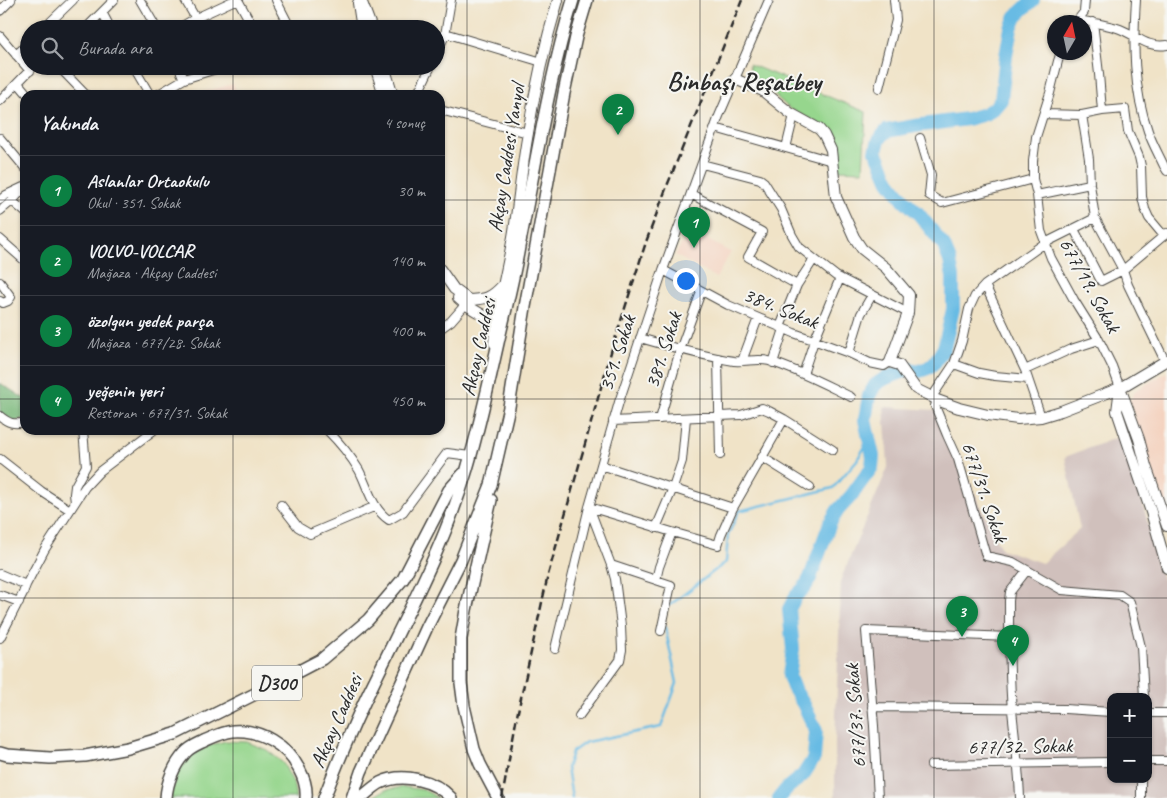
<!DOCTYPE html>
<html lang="tr">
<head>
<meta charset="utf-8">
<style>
	body { margin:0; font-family:Caveat,sans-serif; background:#20242c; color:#f1f3f6 }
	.controls { position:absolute; right:15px; bottom:15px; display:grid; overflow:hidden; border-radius:10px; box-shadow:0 1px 4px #0004 }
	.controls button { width:45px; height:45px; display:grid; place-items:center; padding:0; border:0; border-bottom:1px solid #363941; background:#171b24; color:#f1f3f6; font:25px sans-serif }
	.compass { position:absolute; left:1047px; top:15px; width:45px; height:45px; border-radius:50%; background:#171b24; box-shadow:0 1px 4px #0004; rotate:9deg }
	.you { position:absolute; left:685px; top:280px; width:18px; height:18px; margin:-12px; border:4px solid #fff; border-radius:50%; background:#1a73e8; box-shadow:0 0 0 8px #1a73e833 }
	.badge { display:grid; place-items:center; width:32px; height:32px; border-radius:50%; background:#0b8043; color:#fff; font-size:16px; font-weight:700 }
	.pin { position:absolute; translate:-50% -41px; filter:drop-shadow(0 1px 2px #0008) }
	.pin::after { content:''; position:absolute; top:26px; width:18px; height:15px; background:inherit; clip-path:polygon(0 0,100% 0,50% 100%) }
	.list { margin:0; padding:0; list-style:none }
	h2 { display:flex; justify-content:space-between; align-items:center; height:65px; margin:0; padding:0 20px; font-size:21px }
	h2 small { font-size:16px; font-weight:400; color:#9ea1a6 }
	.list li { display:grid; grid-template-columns:32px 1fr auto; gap:15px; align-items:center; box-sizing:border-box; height:70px; padding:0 20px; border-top:1px solid #363941 }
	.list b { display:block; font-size:19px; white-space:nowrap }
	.list p { margin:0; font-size:16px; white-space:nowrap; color:#9ea1a6 }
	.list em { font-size:16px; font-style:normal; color:#9ea1a6 }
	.icon { flex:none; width:28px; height:28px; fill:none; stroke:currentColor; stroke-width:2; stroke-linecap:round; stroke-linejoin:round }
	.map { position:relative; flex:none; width:1167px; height:798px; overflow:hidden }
	.search { position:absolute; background:#171b24; box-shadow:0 1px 4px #0004; left:20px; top:20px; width:425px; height:55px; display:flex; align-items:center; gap:12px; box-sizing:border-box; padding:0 18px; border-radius:28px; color:#9ea1a6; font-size:19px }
	.panel { position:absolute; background:#171b24; box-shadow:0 1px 4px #0004; left:20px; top:90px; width:425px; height:345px; border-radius:15px }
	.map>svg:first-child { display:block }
	.built { fill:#f4d3c0 }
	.industrial { fill:#d0c0bc; fill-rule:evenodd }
	.green { fill:#96d68d; stroke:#60805c }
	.forest { fill:#78b778; stroke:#527152 }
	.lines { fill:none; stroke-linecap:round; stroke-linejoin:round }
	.stream { stroke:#68bbe4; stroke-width:2.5 }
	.river { stroke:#68bbe4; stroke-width:14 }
	.minor-casing { stroke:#494742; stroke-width:10 }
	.major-casing { stroke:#494742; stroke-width:12 }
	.highway-casing { stroke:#494742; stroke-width:14 }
	.minor { stroke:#fff; stroke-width:8 }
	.major { stroke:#fff; stroke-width:10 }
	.highway { stroke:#fff; stroke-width:11 }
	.rail { stroke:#2b2b2b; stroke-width:2.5; stroke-dasharray:8 4; stroke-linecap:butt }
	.grid { fill:none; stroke:#2b2b2b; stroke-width:1; stroke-opacity:0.55 }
	.labels { text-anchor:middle; stroke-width:4; stroke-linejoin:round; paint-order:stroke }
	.shield { fill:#f6f6f2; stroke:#686867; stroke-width:1 }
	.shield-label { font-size:20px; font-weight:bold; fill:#2b2b2b }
	.street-label { font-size:21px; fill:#2b2b2b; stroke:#f6f6f2 }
	.district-label { font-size:26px; font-weight:bold; fill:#2b2b2b; stroke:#f6f6f2 }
</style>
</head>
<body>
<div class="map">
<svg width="1167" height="798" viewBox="0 0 1167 798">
	<rect width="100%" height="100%" fill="#f6f6f2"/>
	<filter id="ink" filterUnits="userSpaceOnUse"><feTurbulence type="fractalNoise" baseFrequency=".02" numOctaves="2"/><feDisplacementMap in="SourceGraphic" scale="10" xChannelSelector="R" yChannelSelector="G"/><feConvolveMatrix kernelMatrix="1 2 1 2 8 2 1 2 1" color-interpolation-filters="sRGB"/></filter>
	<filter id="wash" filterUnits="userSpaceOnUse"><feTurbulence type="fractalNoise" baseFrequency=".0096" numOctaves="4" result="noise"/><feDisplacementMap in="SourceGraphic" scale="20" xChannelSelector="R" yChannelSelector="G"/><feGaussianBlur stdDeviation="1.12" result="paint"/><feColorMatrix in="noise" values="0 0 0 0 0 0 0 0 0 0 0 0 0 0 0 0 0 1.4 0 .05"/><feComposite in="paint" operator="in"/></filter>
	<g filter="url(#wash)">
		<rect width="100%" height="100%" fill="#f0e3c7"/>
		<!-- built -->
		<path class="built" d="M233 84 238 95H192Z
			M690 231 731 252 716 278 675 255Z
			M1167 372V521L1129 402 1136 390Z"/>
		<!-- industrial -->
		<path class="industrial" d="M884 407 935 410 1001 549 1042 563 1080 529 1065 457 1121 436 1136 479 1167 594V798H835V742L841 579 888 467ZM1111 697H1148V779H1111Z"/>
		<!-- green -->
		<path class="green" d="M749 64 866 112 863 171 838 170 837 153 821 125 790 109 769 90 751 78Z
			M226 741 247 742 267 750 283 763 293 782 296 798H170L176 775 188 758 206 746Z
			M404 787 424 790 438 798H371L385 790Z"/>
		<!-- forest -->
		<path class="forest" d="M0 383 25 399V418L14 422 0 413Z"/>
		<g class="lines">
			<!-- stream -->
			<path class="stream" d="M670 605 726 562 728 535 739 511 833 488 857 460 869 440
				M572 798 567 768 572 752 586 742 661 727 677 683 665 627"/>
			<!-- river -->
			<path class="river" d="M779 798 787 788 803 775 814 758 816 731 804 705 793 687 789 676 793 649 789 609 796 596 805 587 810 578 830 523 838 510 851 496 872 467 873 456 865 420 869 396 875 385 884 379 910 369 920 371 928 368 935 362 944 348 953 309V277L950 261 944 246 918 213 903 199 889 181 876 151 879 140 886 131 915 126 967 119 985 114 995 107 1001 100 1006 56 1011 28 1016 16 1033 0"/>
		</g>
	</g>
	<g filter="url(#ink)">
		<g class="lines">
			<defs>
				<path id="minor" d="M140 0 157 29
					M185 0 202 29
					M238 0 254 29
					M276 0 291 29
					M1136 0C1133 44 1133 88 1148 131 1152 143 1159 155 1164 166L1167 171
					M0 11 11 0
					M102 12 111 29
					M1078 20C1090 22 1109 25 1120 29 1138 36 1146 48 1167 45
					M1076 22 1084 12 1085 0
					M1093 22 1099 74 1102 111
					M43 29 73 0
					M85 29 114 0
					M177 29 196 18 235 0
					M445 33 542 62
					M0 36 30 71
					M1061 52 1058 61 1050 93 1036 137 1033 161V179L1037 195 1041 231 1051 258 1074 300 1099 340 1112 366 1120 388
					M16 55 29 43
					M436 55 445 35 451 0
					M58 66 86 95
					M133 66 150 95
					M178 66 184 79
					M64 72 74 66
					M18 83 28 95
					M879 88 896 20 894 0
					M157 95 184 79 226 66
					M417 95 431 66
					M0 101 34 66
					M440 110 528 133
					M1044 114 1082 115 1102 111 1125 109 1128 131 1139 157 1141 166 1142 197 1145 209 1149 218 1164 236
					M1082 115 1089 159 1090 184 1095 218 1123 270 1128 285 1165 361
					M715 128 832 161
					M0 138 25 168
					M920 138 931 175 929 195 942 203 1033 179
					M786 148 794 115
					M702 164 760 179 764 182 781 209 792 235 799 247 836 276 908 313
					M691 194 762 232 748 257 797 285
					M1037 195 1090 184
					M0 200 6 195 23 187
					M12 201 25 212
					M0 211 12 201 25 187
					M1074 229 1101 281 1123 270 1167 233
					M0 239 25 261
					M663 270 728 305 794 333 849 353 870 363 884 366 890 362
					M0 282 11 297 8 301 3 303 0 301
					M985 285 1025 370 1041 417
					M780 327 797 285 814 259
					M440 329 451 321 465 305
					M640 338C671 347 702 356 734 361 746 362 758 358 769 361 798 370 824 384 851 397
					M849 353 861 314 872 295
					M718 358 720 455
					M742 361 758 318
					M773 363 784 329
					M954 364 979 373 995 376 1028 379
					M1025 370 1071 349 1099 340
					M803 374 814 341 840 278
					M932 397 954 364 962 341 969 309 975 296 985 285 1045 243 1095 218
					M937 400 935 406 947 435 958 459 986 556 1013 562 1062 590 1120 595 1130 602 1141 647 1144 697
					M0 416C8 423 14 425 25 422
					M660 419 680 350 701 292
					M613 421 741 415 762 408 769 411 784 419 833 450
					M327 430C339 442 350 455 359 470 368 487 372 509 389 520L403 512 447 453 470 456
					M762 457 810 487
					M0 459 41 491 70 510
					M601 465 733 508
					M75 502 74 494 75 486 86 466 83 430
					M281 505 298 527 310 534 376 506
					M589 507 672 532
					M656 528 673 488 682 461 686 418
					M611 565 656 580 659 567 672 532 718 545 721 535 733 508 784 419
					M0 574 26 585
					M656 580 671 585 661 631
					M0 595 19 602
					M0 638 23 593 26 585 45 549 85 487 100 471 154 430
					M555 649 589 507 619 402 663 270 719 116 769 0
					M872 707 1065 709 1111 712
					M1148 713H1167
					M579 716 620 660 622 650 621 626 615 579 611 565 589 507
					M1148 761H1167
					M931 765 1111 762
					M878 798 874 726 866 631 1009 637
					M1020 798C1019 768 1015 739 1012 710 1009 674 1009 637 1009 601L1010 592 1027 570
					M1141 798V779"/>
				<path id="major" d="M361 0 372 29
					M358 3 362 29
					M375 66 384 95
					M384 66 393 95
					M735 79 763 91 790 113 819 129 824 135 831 150 836 197 854 237 862 249 886 268 909 295 908 313 890 362 899 365 916 389 932 397 937 400 959 408 988 415 1018 419 1041 417 1061 411 1120 388 1167 360
					M440 269 454 289 469 300C485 299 490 299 502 286
					M458 298C469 309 483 314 496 323
					M494 343C497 305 508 268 514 231 519 198 522 166 528 133 535 88 545 44 558 0
					M1120 388 1117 411 1151 512 1167 568
					M1121 390 1139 439 1146 466 1167 526"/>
				<path id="highway" d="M491 500 466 610 461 639V683L464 706 474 749 480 764 498 798
					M0 753 7 755 50 758 85 756 128 748 175 734 261 691 322 659 368 620 403 579 449 490 463 474
					M166 798C167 782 174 765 185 753 190 747 198 744 204 741 213 737 223 732 233 731 260 729 287 745 299 769 304 778 307 787 306 798
					M324 798C339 759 355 720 374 682 408 612 445 544 467 469 480 425 490 379 500 334 507 305 514 276 519 247 536 164 548 81 573 0
					M352 798 361 772 427 627 461 560 491 485 509 407 525 307 564 93 576 37 587 0
					M361 798C367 793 373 787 380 783 402 772 435 780 451 798"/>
			</defs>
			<!-- minor casing -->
			<use href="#minor" class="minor-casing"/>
			<!-- major casing -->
			<use href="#major" class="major-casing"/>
			<!-- highway casing -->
			<use href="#highway" class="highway-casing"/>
			<!-- minor -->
			<use href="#minor" class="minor"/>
			<!-- major -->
			<use href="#major" class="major"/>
			<!-- highway -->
			<use href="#highway" class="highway"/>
			<!-- rail -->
			<path class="rail" d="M502 798 517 716 548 575 611 352 646 242 667 186 742 0"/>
		</g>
	</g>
	<!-- grid -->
	<path class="grid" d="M233 0V29M467 0V798M700 0V798M934 0V798M233 66V95M0 200H25M440 200H1167M0 399H25M440 399H1167M233 430V798M0 598H1167"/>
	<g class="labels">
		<!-- shield labels -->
		<rect class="shield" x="252" y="665.5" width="50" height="35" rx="4"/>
		<g class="shield-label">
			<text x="277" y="690">D300</text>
		</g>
		<!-- street labels -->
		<g class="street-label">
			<text transform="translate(506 158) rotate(-81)" y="7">Akçay Caddesi Yanyol</text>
			<text transform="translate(1090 285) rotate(61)" y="7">677/19. Sokak</text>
			<text transform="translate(781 308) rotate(22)" y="7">384. Sokak</text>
			<text transform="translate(478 347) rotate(-77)" y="7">Akçay Caddesi</text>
			<text transform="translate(663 350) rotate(-72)" y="7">381. Sokak</text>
			<text transform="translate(617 353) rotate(-72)" y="7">351. Sokak</text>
			<text transform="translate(985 492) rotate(71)" y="7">677/31. Sokak</text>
			<text transform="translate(855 716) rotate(-94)" y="7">677/37. Sokak</text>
			<text transform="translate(336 721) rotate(-66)" y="7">Akçay Caddesi</text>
			<text transform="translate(1020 746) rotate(-1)" y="7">677/32. Sokak</text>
		</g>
		<!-- district labels -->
		<g class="district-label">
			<text x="744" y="90">Binbaşı Reşatbey</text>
		</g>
	</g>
</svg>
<div class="controls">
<button>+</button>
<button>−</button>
</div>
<svg class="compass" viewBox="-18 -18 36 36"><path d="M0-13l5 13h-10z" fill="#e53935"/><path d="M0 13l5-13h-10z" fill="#9ea1a6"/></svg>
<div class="you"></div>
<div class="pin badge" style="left:694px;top:248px">1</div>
<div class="pin badge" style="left:618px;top:135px">2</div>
<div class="pin badge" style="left:962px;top:637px">3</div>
<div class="pin badge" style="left:1013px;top:666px">4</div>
<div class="search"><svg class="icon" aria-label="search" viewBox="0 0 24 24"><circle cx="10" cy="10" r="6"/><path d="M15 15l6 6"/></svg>Burada ara</div>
<section class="panel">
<h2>Yakında<small>4 sonuç</small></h2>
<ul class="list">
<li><span class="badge">1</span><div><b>Aslanlar Ortaokulu</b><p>Okul · 351. Sokak</p></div><em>30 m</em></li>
<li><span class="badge">2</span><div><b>VOLVO-VOLCAR</b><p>Mağaza · Akçay Caddesi</p></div><em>140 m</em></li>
<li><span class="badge">3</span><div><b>özolgun yedek parça</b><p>Mağaza · 677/28. Sokak</p></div><em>400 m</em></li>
<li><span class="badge">4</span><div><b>yeğenin yeri</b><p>Restoran · 677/31. Sokak</p></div><em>450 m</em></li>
</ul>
</section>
</div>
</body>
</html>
